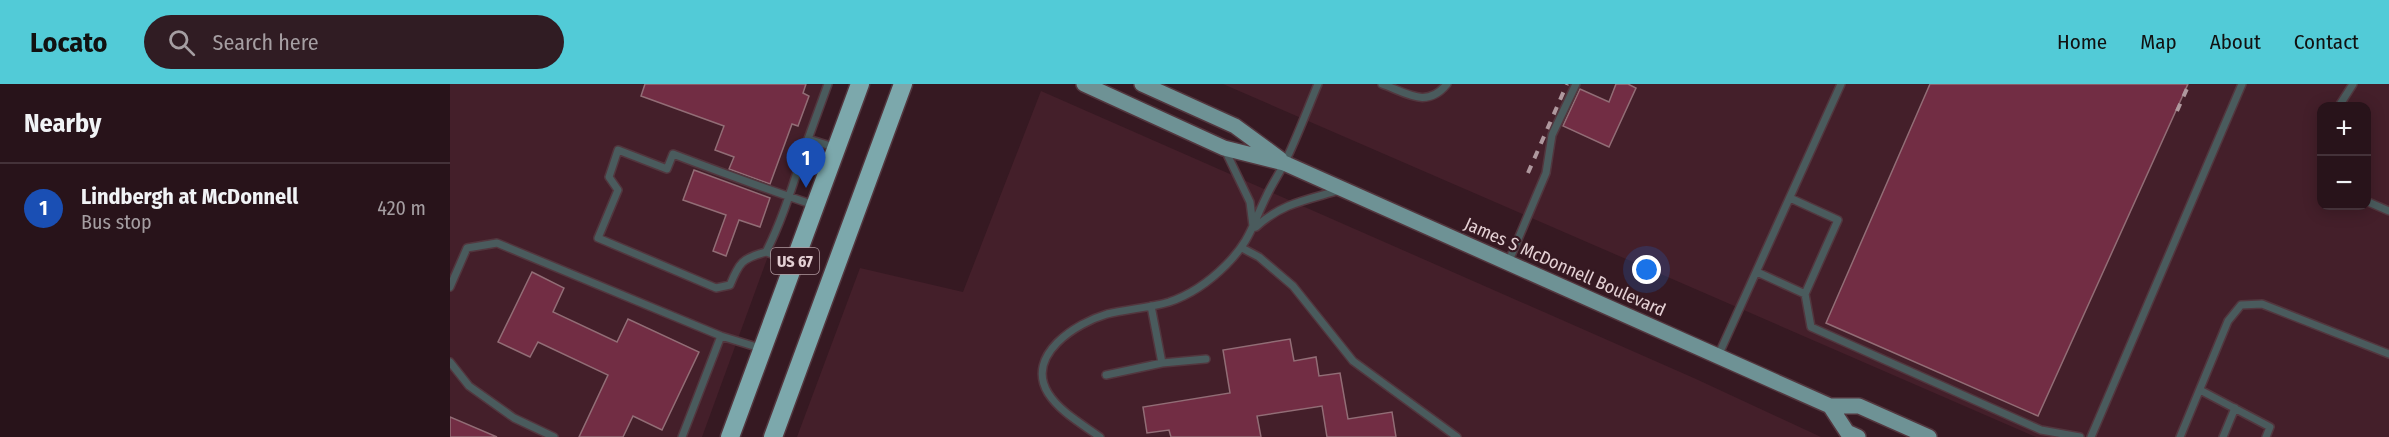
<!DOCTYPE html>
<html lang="en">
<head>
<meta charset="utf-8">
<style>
	body { margin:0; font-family:"Fira Sans Condensed",sans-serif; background:#301c23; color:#f1f3f6 }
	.controls { position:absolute; right:18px; top:18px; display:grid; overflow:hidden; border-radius:12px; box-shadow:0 3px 15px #0003 }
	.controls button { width:54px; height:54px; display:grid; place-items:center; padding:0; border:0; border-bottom:2px solid #443239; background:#28131a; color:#f1f3f6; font:30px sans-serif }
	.you { position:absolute; left:1197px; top:186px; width:21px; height:21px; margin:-15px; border:4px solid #fff; border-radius:50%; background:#1a73e8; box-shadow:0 0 0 9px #1a73e833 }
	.badge { display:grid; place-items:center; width:39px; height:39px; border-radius:50%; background:#52cbd7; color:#fff; font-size:20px; font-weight:700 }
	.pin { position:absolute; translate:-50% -50px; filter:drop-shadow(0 2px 3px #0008) }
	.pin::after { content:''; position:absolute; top:32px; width:21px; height:18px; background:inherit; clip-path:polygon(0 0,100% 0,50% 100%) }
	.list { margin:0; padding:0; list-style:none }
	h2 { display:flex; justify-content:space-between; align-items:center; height:78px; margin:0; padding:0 24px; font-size:26px }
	h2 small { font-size:20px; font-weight:400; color:#a59ea2 }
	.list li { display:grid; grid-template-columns:39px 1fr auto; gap:18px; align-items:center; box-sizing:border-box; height:90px; padding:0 24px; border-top:2px solid #443239 }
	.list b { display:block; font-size:22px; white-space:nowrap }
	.list p { margin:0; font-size:20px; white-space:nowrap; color:#a59ea2 }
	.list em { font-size:20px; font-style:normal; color:#a59ea2 }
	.icon { flex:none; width:33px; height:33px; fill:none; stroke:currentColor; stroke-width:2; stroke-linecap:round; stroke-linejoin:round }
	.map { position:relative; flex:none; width:1939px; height:353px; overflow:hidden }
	header { display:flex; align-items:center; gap:36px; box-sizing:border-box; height:84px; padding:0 30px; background:#52cbd7; color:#111 }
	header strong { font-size:28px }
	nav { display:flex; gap:33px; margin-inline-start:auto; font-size:21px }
	.search { width:420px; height:54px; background:#301c23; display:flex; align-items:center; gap:15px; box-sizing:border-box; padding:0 21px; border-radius:33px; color:#a59ea2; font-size:22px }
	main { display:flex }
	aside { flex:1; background:#28131a }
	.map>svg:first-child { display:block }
	.built { fill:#441f2a; fill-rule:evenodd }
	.building { fill:#722d44; stroke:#926d76; stroke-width:1.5 }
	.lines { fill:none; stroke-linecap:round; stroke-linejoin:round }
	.lane-casing { stroke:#52363e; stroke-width:10 }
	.primary-casing { stroke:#52363e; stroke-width:18 }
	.highway-casing { stroke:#52363e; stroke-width:21 }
	.lane { stroke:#4a5b5d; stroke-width:7 }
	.primary { stroke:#6e9295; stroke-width:15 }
	.highway { stroke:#7ca8ac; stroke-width:18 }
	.rail { stroke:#af989e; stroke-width:4; stroke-dasharray:8 8; stroke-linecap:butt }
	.labels { text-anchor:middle; stroke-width:4.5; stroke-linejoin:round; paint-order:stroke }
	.shield { fill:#361922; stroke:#b0999f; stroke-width:1.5 }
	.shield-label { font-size:16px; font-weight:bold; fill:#e4d0d4 }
	.street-label { font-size:18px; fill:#e4d0d4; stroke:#361922 }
</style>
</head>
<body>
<header>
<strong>Locato</strong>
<div class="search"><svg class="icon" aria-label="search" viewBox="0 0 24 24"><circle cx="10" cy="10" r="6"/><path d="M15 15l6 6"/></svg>Search here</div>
<nav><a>Home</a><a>Map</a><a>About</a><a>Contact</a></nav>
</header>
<main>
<aside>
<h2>Nearby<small></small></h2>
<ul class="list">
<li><span class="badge" style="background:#1a4fb4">1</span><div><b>Lindbergh at McDonnell</b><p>Bus stop</p></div><em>420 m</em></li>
</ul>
</aside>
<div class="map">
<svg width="1939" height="353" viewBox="0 0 1939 353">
	<rect width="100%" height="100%" fill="#361922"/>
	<!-- built -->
	<path class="built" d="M0 0H381L252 353H0Z
		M773 0H1939V353H1586ZM1872 22H1916V122H1872Z
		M591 7 1246 295 1371 353H347L410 184 513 208Z"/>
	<!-- building -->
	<path class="building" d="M195 0H356L353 9 359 12 348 42 342 40 320 100 279 85 284 73 265 66 274 42 191 12Z
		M1166 0H1178L1186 4 1159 63 1113 42 1130 5 1159 18Z
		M1480 0H1738L1588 332 1376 239Z
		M244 86 320 114 310 143 289 136 276 172 263 167 276 131 233 116Z
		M82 188 114 204 103 228 167 258 178 235 249 268 212 346 183 332 173 353H129L158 291 88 258 80 273 48 258Z
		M840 255 844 277 866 273 869 292 890 289 898 335 942 328 946 353H877L872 322 807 332 811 353H721L719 346 697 349 693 323 780 309 773 266Z
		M0 333 47 353H0Z"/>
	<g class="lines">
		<defs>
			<path id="lane" d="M932 0C957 9 977 25 997 0
				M1889 22 1903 0
				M358 55 378 0
				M775 66 800 118 803 142
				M1340 114 1388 136 1355 210
				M1916 117 1939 127
				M364 121C316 105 270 88 223 70L217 85 168 66 159 93 168 106 148 154 266 204 280 201C289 179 292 174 316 168 334 133 345 93 358 55L384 63
				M806 143C832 119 857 116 890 106
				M792 164 809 173 843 202 903 277 1007 353
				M316 168 342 177
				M1058 179 1096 89 1102 51 1126 0
				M1307 188 1355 210 1361 243 1591 346 1630 353
				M0 203 17 164 47 159 271 252
				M701 222 712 279
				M1268 272 1391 0
				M0 278 19 302 64 334 104 353
				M656 291 712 279 756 275
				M1750 306 1820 343 1816 353
				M232 353 271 252 310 264
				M650 353C632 340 610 328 598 309 575 271 626 239 657 230 677 225 699 224 719 218 740 211 760 197 776 181 801 156 802 141 817 111 822 100 829 90 834 80 847 54 857 26 868 0
				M1641 353 1792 0
				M1730 353 1778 237 1791 221 1812 220 1939 270
				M1773 353 1785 324"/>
			<path id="primary" d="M634 0 774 64 834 79 1380 322H1409L1479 353
				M692 0 785 42 830 75
				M1380 322 1397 348 1408 353"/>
			<path id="highway" d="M280 353 410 0
				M323 353 453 0"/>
		</defs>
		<!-- lane casing -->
		<use href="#lane" class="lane-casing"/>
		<!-- primary casing -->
		<use href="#primary" class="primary-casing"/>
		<!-- highway casing -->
		<use href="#highway" class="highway-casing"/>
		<!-- lane -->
		<use href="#lane" class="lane"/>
		<!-- primary -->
		<use href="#primary" class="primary"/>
		<!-- highway -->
		<use href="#highway" class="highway"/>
		<!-- rail -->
		<path class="rail" d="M1727 27 1739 0
			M1078 89 1117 0"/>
	</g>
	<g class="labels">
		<!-- shield labels -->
		<rect class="shield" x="321" y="164" width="48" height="26" rx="4.5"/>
		<g class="shield-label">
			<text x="345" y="183">US 67</text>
		</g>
		<!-- street labels -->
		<g class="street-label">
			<text transform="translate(1115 183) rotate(24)" y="6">James S McDonnell Boulevard</text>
		</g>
	</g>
</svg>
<div class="controls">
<button>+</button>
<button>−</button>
</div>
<div class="you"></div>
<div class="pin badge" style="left:356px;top:104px;background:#1a4fb4">1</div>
</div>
</main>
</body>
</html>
